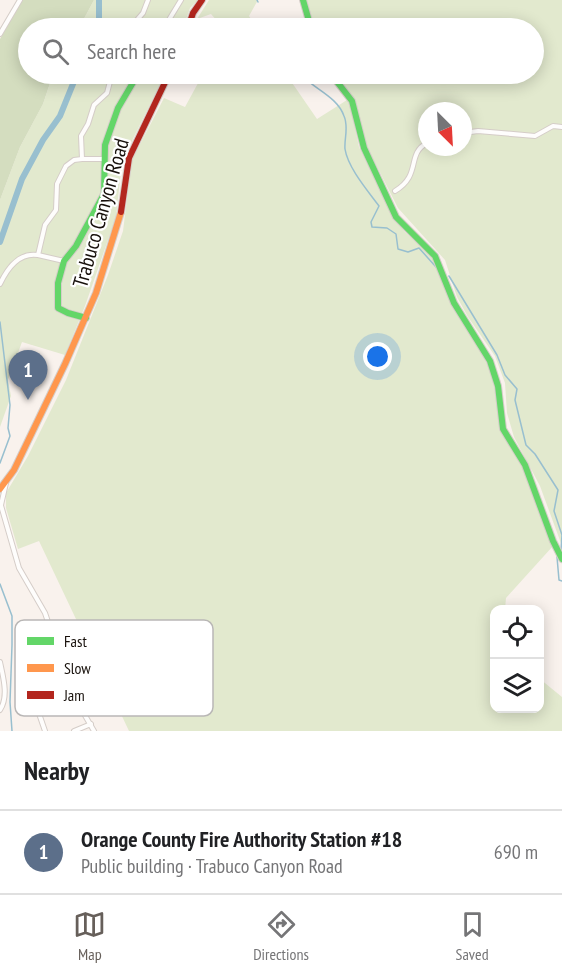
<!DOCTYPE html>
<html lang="en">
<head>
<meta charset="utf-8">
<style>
	body { margin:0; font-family:"PT Sans Narrow",sans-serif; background:#f2f2f2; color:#202124 }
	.controls { position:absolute; right:18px; bottom:18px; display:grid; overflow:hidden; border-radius:12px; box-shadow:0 3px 15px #0003 }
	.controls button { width:54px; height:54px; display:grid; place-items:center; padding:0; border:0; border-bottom:2px solid #e0e0e0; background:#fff; color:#202124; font:30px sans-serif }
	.compass { position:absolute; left:418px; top:102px; width:54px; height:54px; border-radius:50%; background:#fff; box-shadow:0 3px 15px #0003; rotate:156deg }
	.you { position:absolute; left:378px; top:357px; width:21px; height:21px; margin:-15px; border:4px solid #fff; border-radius:50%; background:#1a73e8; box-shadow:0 0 0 9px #1a73e833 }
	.badge { display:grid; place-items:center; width:39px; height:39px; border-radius:50%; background:#665f5a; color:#fff; font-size:20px; font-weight:700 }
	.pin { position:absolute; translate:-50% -50px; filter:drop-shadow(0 2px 3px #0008) }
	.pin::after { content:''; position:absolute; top:32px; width:21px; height:18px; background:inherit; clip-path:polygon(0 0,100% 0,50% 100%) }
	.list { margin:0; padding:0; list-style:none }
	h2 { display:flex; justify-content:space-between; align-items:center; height:78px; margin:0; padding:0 24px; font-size:26px }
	h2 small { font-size:20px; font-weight:400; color:#757577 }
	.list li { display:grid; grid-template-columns:39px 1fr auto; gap:18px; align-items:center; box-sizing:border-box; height:84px; padding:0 24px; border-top:2px solid #e0e0e0 }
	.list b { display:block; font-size:22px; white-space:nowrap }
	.list p { margin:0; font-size:20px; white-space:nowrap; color:#757577 }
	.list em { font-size:20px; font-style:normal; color:#757577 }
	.icon { flex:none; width:33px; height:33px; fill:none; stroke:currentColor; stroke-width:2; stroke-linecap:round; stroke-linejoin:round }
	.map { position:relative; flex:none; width:562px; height:731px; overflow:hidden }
	.search { position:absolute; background:#fff; box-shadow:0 3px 15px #0003; left:18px; right:18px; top:18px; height:66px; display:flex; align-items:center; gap:15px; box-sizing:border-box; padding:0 21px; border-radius:33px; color:#757577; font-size:22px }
	.sheet { height:162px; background:#fff }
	nav { display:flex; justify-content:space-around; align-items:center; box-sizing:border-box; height:84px; border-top:2px solid #e0e0e0; background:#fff; font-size:16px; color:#757577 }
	nav a { display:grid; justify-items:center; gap:3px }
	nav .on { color:#665f5a }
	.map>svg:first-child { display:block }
	.green { fill:#e2e9ce; fill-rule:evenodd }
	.forest { fill:#d4ddbf }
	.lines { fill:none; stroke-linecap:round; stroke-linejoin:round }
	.stream { stroke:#98bfcf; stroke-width:1.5 }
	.river { stroke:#98bfcf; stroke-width:6 }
	.street-casing { stroke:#d5cdc8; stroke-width:6 }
	.fast-casing { stroke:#d5cdc8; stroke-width:8 }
	.slow-casing { stroke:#d5cdc8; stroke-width:8 }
	.jam-casing { stroke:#d5cdc8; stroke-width:8 }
	.street { stroke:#fefdfc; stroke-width:4 }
	.fast { stroke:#63d668; stroke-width:6 }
	.slow { stroke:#ff974d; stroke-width:6 }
	.jam { stroke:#b3261e; stroke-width:6 }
	.labels { text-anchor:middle; stroke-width:4.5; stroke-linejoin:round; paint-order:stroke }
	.street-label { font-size:21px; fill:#17100b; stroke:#fff }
	.key { fill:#fff; stroke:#b9b7b6; stroke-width:1.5 }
	.key-label { font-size:16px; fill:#17100b }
</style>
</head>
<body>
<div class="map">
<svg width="562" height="731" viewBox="0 0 562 731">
	<rect width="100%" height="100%" fill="#f9f2ed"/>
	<!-- green -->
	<path class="green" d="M94 0H198L190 8 183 28H79Z
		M209 0H258L249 16 257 28H217L218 22 211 14 197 19Z
		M305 0H562V546L540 486 514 437 507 413 505 383 495 356 468 317 457 297 445 260 398 208 366 145 357 109 347 89 334 74H534V28H314ZM427 111H463V147H427Z
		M53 74H165L122 161 116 217 85 306 65 355 22 342 8 380 11 396 0 427V200L20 147 43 104Z
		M203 74H286L317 119 347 100 350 104 359 147 393 217 405 232 432 257 453 308 474 337 492 374 501 430 524 471 553 546 506 598 505 609 494 610V708H540V679L562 697V731H129L39 541 18 549 6 508V493L28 456 66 380 108 275 123 231 132 160 164 98 185 107Z"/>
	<!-- forest -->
	<path class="forest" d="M22 0H94L79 28H28V74H53L43 104 20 147 0 200V39Z"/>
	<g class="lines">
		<!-- stream -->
		<path class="stream" d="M257 0 258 2
			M301 74C313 89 337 96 344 116 349 127 344 139 345 149 348 168 368 191 379 206L371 222 372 227 387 228 396 234 398 249 408 252 419 248 436 267
			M449 276 497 355 505 375 517 389 515 400 526 445 535 454 558 490 554 511 562 535 561 550
			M0 322 10 405 8 428 10 436 0 463
			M557 557 559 580 562 581
			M0 584 12 616V645L10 702 12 731"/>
		<!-- river -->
		<path class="river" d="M99 28V0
			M0 242 22 179 43 140 60 116 77 74"/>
		<defs>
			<path id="street" d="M130 28 143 13 148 0
				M164 28 181 0
				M0 34 20 0
				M463 133 478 131 535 136 553 126 562 127
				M82 159 81 136 88 124 94 105 107 93 112 74
				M395 191C422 175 406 154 427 143
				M38 255 64 261
				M0 284C7 269 19 252 38 255L45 225 56 210 57 184 66 166 74 160 82 159H104
				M0 502 19 568 45 613 72 693 94 731
				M1 505 6 483
				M0 662C3 677 9 696 0 710
				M45 731 26 676 24 663 23 638 25 636 52 629
				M74 731 91 724"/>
			<path id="fast" d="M303 0 311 28
				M331 74 352 101 364 148 396 217 435 256 454 303 490 361 498 386 503 429 525 465 553 541 562 559
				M86 318 68 313 58 308V283L64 261 76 246 104 194 105 145 118 108 138 74"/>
			<path id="slow" d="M0 489 14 470 65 364 96 293 121 212"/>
			<path id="jam" d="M188 28 193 13 202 0
				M121 212 129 158 169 74"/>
		</defs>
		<!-- street casing -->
		<use href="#street" class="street-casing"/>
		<!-- fast casing -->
		<use href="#fast" class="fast-casing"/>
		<!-- slow casing -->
		<use href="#slow" class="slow-casing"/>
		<!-- jam casing -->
		<use href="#jam" class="jam-casing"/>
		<!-- street -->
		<use href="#street" class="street"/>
		<!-- fast -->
		<use href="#fast" class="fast"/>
		<!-- slow -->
		<use href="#slow" class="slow"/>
		<!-- jam -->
		<use href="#jam" class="jam"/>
	</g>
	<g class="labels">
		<!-- street labels -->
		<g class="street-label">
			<text transform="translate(101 213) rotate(-74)" y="7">Trabuco Canyon Road</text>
		</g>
	</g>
	<!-- legend -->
	<rect x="15" y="620" width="198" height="96" rx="9" class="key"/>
	<rect x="27" y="637" width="27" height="8" fill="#63d668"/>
	<rect x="27" y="664" width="27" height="8" fill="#ff974d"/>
	<rect x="27" y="691" width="27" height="8" fill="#b3261e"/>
	<g class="key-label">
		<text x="64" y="647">Fast</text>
		<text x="64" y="674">Slow</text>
		<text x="64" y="701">Jam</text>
	</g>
</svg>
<div class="controls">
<button><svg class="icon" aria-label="locate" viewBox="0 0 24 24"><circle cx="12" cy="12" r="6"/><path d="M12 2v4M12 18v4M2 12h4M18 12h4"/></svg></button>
<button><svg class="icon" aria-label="layers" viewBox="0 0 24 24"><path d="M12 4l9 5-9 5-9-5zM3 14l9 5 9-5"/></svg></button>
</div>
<svg class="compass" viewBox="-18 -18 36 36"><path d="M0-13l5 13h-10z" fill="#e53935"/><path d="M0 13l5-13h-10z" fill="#757577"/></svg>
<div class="you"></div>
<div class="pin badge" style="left:28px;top:400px;background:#5c6f8a">1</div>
<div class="search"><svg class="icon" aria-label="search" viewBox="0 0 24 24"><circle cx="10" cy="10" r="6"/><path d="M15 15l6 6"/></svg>Search here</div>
</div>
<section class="sheet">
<h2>Nearby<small></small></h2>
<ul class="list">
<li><span class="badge" style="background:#5c6f8a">1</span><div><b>Orange County Fire Authority Station #18</b><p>Public building · Trabuco Canyon Road</p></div><em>690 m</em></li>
</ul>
</section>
<nav>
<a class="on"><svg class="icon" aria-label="map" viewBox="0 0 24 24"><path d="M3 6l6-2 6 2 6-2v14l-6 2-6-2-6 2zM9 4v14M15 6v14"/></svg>Map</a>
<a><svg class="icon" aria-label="directions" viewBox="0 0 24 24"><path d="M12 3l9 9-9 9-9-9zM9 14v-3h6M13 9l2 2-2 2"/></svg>Directions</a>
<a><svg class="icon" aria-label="saved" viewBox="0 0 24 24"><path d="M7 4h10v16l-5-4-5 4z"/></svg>Saved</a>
</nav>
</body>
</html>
